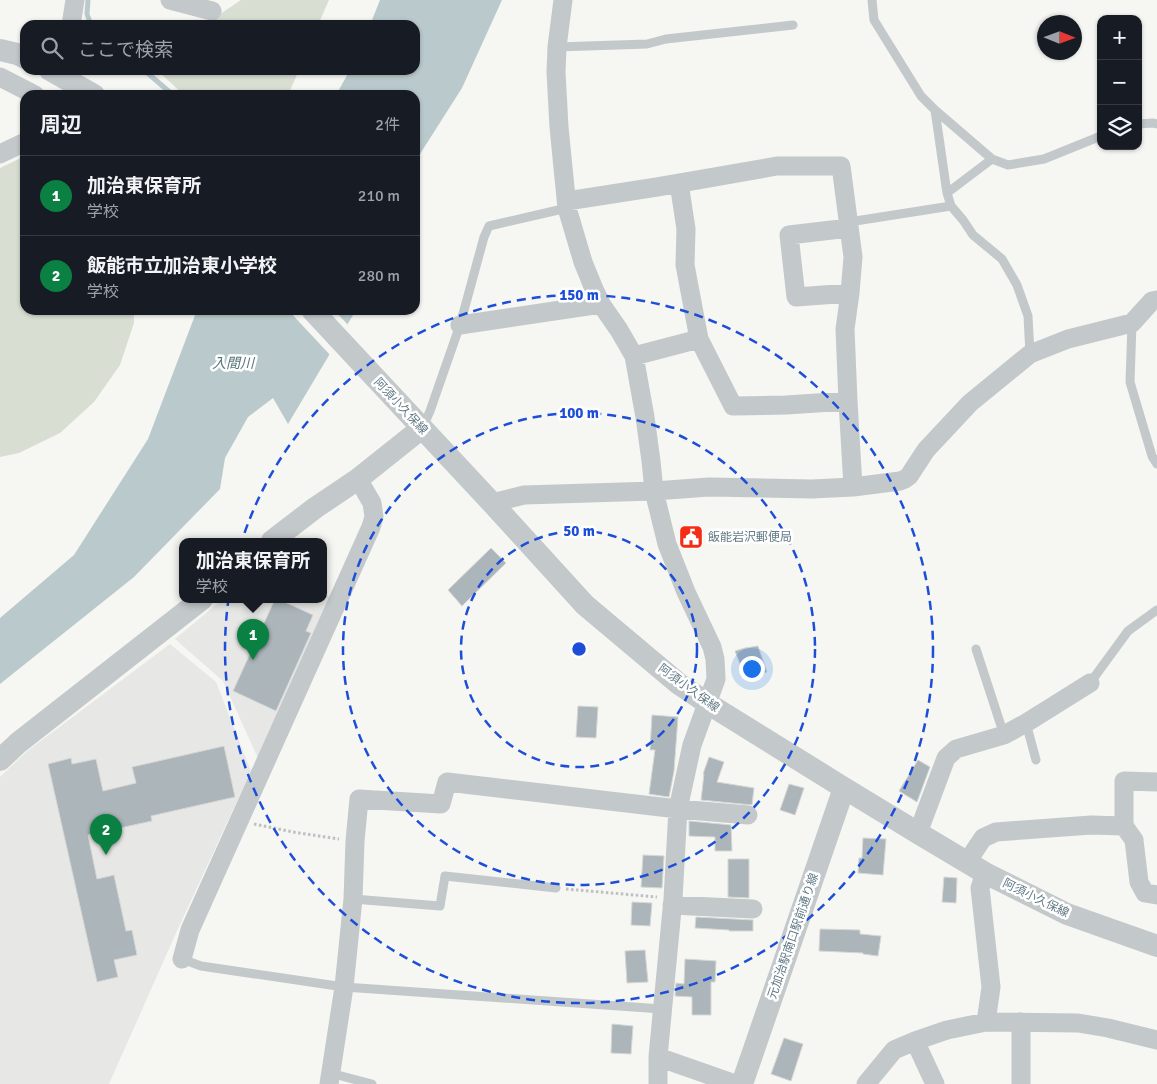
<!DOCTYPE html>
<html lang="ja">
<head>
<meta charset="utf-8">
<style>
	body { margin:0; font-family:Signika,"Noto Sans JP",sans-serif; background:#242831; color:#f1f3f6 }
	.controls { position:absolute; right:15px; top:15px; display:grid; overflow:hidden; border-radius:10px; box-shadow:0 1px 4px #0004 }
	.controls button { width:45px; height:45px; display:grid; place-items:center; padding:0; border:0; border-bottom:1px solid #363941; background:#171b24; color:#f1f3f6; font:25px sans-serif }
	.compass { position:absolute; left:1037px; top:15px; width:45px; height:45px; border-radius:50%; background:#171b24; box-shadow:0 1px 4px #0004; rotate:91deg }
	.you { position:absolute; left:751px; top:668px; width:18px; height:18px; margin:-12px; border:4px solid #fff; border-radius:50%; background:#1a73e8; box-shadow:0 0 0 8px #1a73e833 }
	.badge { display:grid; place-items:center; width:32px; height:32px; border-radius:50%; background:#0b8043; color:#fff; font-size:16px; font-weight:700 }
	.pin { position:absolute; translate:-50% -41px; filter:drop-shadow(0 1px 2px #0008) }
	.pin::after { content:''; position:absolute; top:26px; width:18px; height:15px; background:inherit; clip-path:polygon(0 0,100% 0,50% 100%) }
	.popup { position:absolute; left:179px; top:538px; width:148px; height:65px; box-sizing:border-box; display:grid; place-content:center; border-radius:10px; background:#171b24; filter:drop-shadow(0 1px 4px #0005); font-size:16px; white-space:nowrap; color:#9ea1a6 }
	.popup b { font-size:19px; color:#f1f3f6 }
	.popup::after { content:''; position:absolute; left:50%; top:100%; margin-left:-10px; border:10px solid transparent; border-top-color:#171b24 }
	.list { margin:0; padding:0; list-style:none }
	h2 { display:flex; justify-content:space-between; align-items:center; height:65px; margin:0; padding:0 20px; font-size:21px }
	h2 small { font-size:16px; font-weight:400; color:#9ea1a6 }
	.list li { display:grid; grid-template-columns:32px 1fr auto; gap:15px; align-items:center; box-sizing:border-box; height:80px; padding:0 20px; border-top:1px solid #363941 }
	.list b { display:block; font-size:19px; white-space:nowrap }
	.list p { margin:0; font-size:16px; white-space:nowrap; color:#9ea1a6 }
	.list em { font-size:16px; font-style:normal; color:#9ea1a6 }
	.icon { flex:none; width:28px; height:28px; fill:none; stroke:currentColor; stroke-width:2; stroke-linecap:round; stroke-linejoin:round }
	.map { position:relative; flex:none; width:1157px; height:1084px; overflow:hidden }
	.search { position:absolute; background:#171b24; box-shadow:0 1px 4px #0004; left:20px; top:20px; width:400px; height:55px; display:flex; align-items:center; gap:12px; box-sizing:border-box; padding:0 18px; border-radius:15px; color:#9ea1a6; font-size:19px }
	.panel { position:absolute; background:#171b24; box-shadow:0 1px 4px #0004; left:20px; top:90px; width:400px; height:225px; border-radius:15px }
	.map>svg:first-child { display:block }
	.built { fill:#e7e7e5 }
	.green { fill:#d8ded2 }
	.water { fill:#bacacc }
	.pier { fill:#f6f6f2 }
	.lines { fill:none; stroke-linecap:round; stroke-linejoin:round }
	.stream { stroke:#bacacc; stroke-width:5 }
	.building { fill:#abb5ba; stroke:#d7d7d5 }
	.path { stroke:#bec1c3; stroke-width:3; stroke-dasharray:2.5 2.5; stroke-linecap:butt }
	.service { stroke:#c3c8cb; stroke-width:9 }
	.minor { stroke:#c3c8cb; stroke-width:19 }
	.tertiary { stroke:#c3c8cb; stroke-width:22 }
	.ring { fill:none; stroke:#1d4ed8; stroke-width:2.5; stroke-dasharray:9 6 }
	.labels { text-anchor:middle; stroke-width:5; stroke-linejoin:round; paint-order:stroke }
	.street-label { font-size:12px; fill:#627a86; stroke:#fff }
	.poi-label { font-size:12px; fill:#627a86; stroke:#fff; text-anchor:start }
	.water-label { font-size:14px; font-style:italic; fill:#58767c; stroke:#fff }
	.centre { fill:#1d4ed8; stroke:#fff; stroke-width:2.5 }
	.ring-label { font-size:15px; text-anchor:middle; font-weight:bold; fill:#1d4ed8; stroke:#fff; stroke-width:5; stroke-linejoin:round; paint-order:stroke }
</style>
</head>
<body>
<div class="map">
<svg width="1157" height="1084" viewBox="0 0 1157 1084">
	<rect width="100%" height="100%" fill="#f6f6f2"/>
	<!-- built -->
	<path class="built" d="M323 593 329 596 330 609 261 765 223 681 175 639 223 599H323Z
		M170 644 216 682 251 771 176 933 109 1084H0V777L26 752Z"/>
	<!-- green -->
	<path class="green" d="M241 0H329L318 25H204Z
		M157 70H299L288 95H184Z
		M25 156V310H134V323L120 365 94 402 60 433 19 453 0 457V168Z"/>
	<!-- water -->
	<path class="water" d="M380 0H502L462 88 420 154 415 173V95H336L350 70H415V25H370Z
		M197 310H356L288 424 273 398 248 417 225 458 220 489 134 577 0 684V618L74 555 148 439Z"/>
	<!-- pier -->
	<path class="pier" d="M288 310H334L349 326 331 356Z"/>
	<g class="lines">
		<!-- stream -->
		<path class="stream" d="M88 0 87 14 91 25
			M144 70 173 95"/>
	</g>
	<!-- building -->
	<path class="building" d="M491 548 506 563 462 606 448 590Z
		M275 599H278L313 615 306 631 311 633 276 711 233 691Z
		M758 646 767 672 746 680 735 651 745 648Z
		M578 706 598 707 596 738 576 737Z
		M652 715 678 717 674 771 669 797 649 794 655 750H650Z
		M224 746 235 797 151 816 152 821 88 835 97 879 114 875 126 931 132 930 137 955 114 960 118 977 97 982 48 764 71 758 72 764 96 759 103 791 136 783 132 767Z
		M709 757 724 762 717 782 754 788 752 805 701 800 704 774H703Z
		M918 760 930 767 917 802 899 791Z
		M789 784 804 788 795 815 780 810Z
		M689 821 731 825 732 851H715V837L689 836Z
		M863 838 886 839 883 875 858 873 859 858H862Z
		M643 855 664 856 662 888 641 887Z
		M728 859H749V898L728 897Z
		M944 877 957 878 956 903 942 902Z
		M632 902 652 903 650 926 631 925Z
		M696 917 753 920V931H729V930L695 928Z
		M820 929 860 930V934L881 936 878 956 863 954V953L819 951Z
		M645 950 648 982 627 983 625 951Z
		M685 959 716 961 715 982H711V1015H692V997L675 996 676 983 684 984Z
		M612 1024 633 1026 631 1054 611 1053Z
		M784 1038 803 1044 791 1081 771 1074Z"/>
	<g class="lines">
		<!-- path -->
		<path class="path" d="M254 824 293 832 339 839
			M566 889 657 897"/>
		<!-- service -->
		<path class="service" d="M872 0 874 20 921 96 935 110 992 159 1008 165 1044 159 1101 136
			M557 47 647 44 666 39 793 25
			M935 110 947 193 951 206 963 220 973 235 1002 259 1017 285 1028 316 1030 354
			M1138 124 1153 123 1157 124
			M947 193 992 159
			M849 222 951 206
			M1132 323 1130 382 1152 456 1157 464
			M423 427 430 411 460 325 484 237 489 226 567 208
			M976 649 1004 735
			M1090 683 1128 631 1157 610
			M1026 723 1036 760
			M353 899 440 906 445 876 556 888
			M182 959 201 966 344 987 662 1009
			M330 1073 372 1084"/>
		<!-- minor -->
		<path class="minor" d="M170 0 212 11
			M563 0 557 47 556 72 559 127 567 208 583 262 594 289 601 304 619 330 634 356 645 417 651 461 654 491 667 544 686 592 712 647 715 659 716 679 692 745 678 809 673 899 658 1057V1084
			M71 25 75 0
			M0 77 35 95
			M0 154 25 142
			M567 201 657 187 777 166H841L853 257 850 293 845 329 848 401 853 487
			M849 228 789 235 796 297 850 293
			M460 325 601 304
			M699 339 733 406 786 405 848 401
			M634 356 699 339 685 265 686 229 679 183
			M492 503 524 495 654 491 709 487 812 489 853 487 900 481 905 479 909 476 926 450 970 403 1030 354 1068 339 1132 323 1152 301 1157 300
			M1157 782 1124 781V826L1134 840 1139 882 1145 893 1157 895
			M918 833 946 758 956 749 1004 735 1026 723 1090 683
			M967 862 983 838 996 832 1091 825 1124 826
			M985 873 980 888 991 987 986 1022
			M672 905 753 909
			M182 959 190 930 371 527 374 517 372 503 358 479
			M1021 1022V1084
			M915 1041 935 1084
			M658 1057 735 1084
			M329 1084 344 987 353 899 355 841 359 799 441 804 447 782 678 809 748 815
			M866 1084 894 1050 915 1041 947 1030 986 1022 1078 1023 1108 1028 1157 1040"/>
		<!-- tertiary -->
		<path class="tertiary" d="M0 50 17 54 25 58
			M50 70 94 95
			M312 310 492 503 585 605 679 684 707 703 844 788 918 833 985 873 1067 914 1157 946
			M272 541 315 508 358 479 422 428
			M0 760 18 743 202 599
			M742 1084 844 788"/>
	</g>
	<!-- distance rings -->
	<g class="ring">
		<circle cx="579" cy="649" r="118"/>
		<circle cx="579" cy="649" r="236"/>
		<circle cx="579" cy="649" r="354"/>
	</g>
	<!-- icons -->
	<defs>
		<symbol id="civic-square" viewBox="-11 -11 22 22"><rect x="-9" y="-9" width="18" height="18" rx="4" fill="#f42d14" stroke="#fff"/><path d="M-.6-6.5H3V-4.5H.6V-3L4-1V1h2V6H-6V1h2V-1L-.6-3ZM-1.2 2.5V6h2.4V2.5Z" fill="#fff"/></symbol>
	</defs>
	<g fill-rule="evenodd">
		<use href="#civic-square" x="677" y="523" width="28" height="28"/>
	</g>
	<g class="labels">
		<!-- street labels -->
		<g class="street-label">
			<text transform="translate(401 406) rotate(47)" y="4">阿須小久保線</text>
			<text transform="translate(689 688) rotate(36)" y="4">阿須小久保線</text>
			<text transform="translate(1036 898) rotate(26)" y="4">阿須小久保線</text>
			<text transform="translate(793 936) rotate(-71)" y="4">元加治駅南口駅前通り線</text>
		</g>
		<!-- poi labels -->
		<g class="poi-label">
			<text x="708" y="541">飯能岩沢郵便局</text>
		</g>
		<!-- water labels -->
		<g class="water-label">
			<text x="233" y="368">入間川</text>
		</g>
	</g>
	<circle cx="579" cy="649" r="8" class="centre"/>
	<g class="ring-label">
		<text x="579" y="300">150 m</text>
		<text x="579" y="418">100 m</text>
		<text x="579" y="536">50 m</text>
	</g>
</svg>
<div class="controls">
<button>+</button>
<button>−</button>
<button><svg class="icon" aria-label="layers" viewBox="0 0 24 24"><path d="M12 4l9 5-9 5-9-5zM3 14l9 5 9-5"/></svg></button>
</div>
<svg class="compass" viewBox="-18 -18 36 36"><path d="M0-13l5 13h-10z" fill="#e53935"/><path d="M0 13l5-13h-10z" fill="#9ea1a6"/></svg>
<div class="you"></div>
<div class="pin badge" style="left:253px;top:660px">1</div>
<div class="popup"><b>加治東保育所</b>学校</div>
<div class="pin badge" style="left:106px;top:855px">2</div>
<div class="search"><svg class="icon" aria-label="search" viewBox="0 0 24 24"><circle cx="10" cy="10" r="6"/><path d="M15 15l6 6"/></svg>ここで検索</div>
<section class="panel">
<h2>周辺<small>2件</small></h2>
<ul class="list">
<li><span class="badge">1</span><div><b>加治東保育所</b><p>学校</p></div><em>210 m</em></li>
<li><span class="badge">2</span><div><b>飯能市立加治東小学校</b><p>学校</p></div><em>280 m</em></li>
</ul>
</section>
</div>
</body>
</html>
